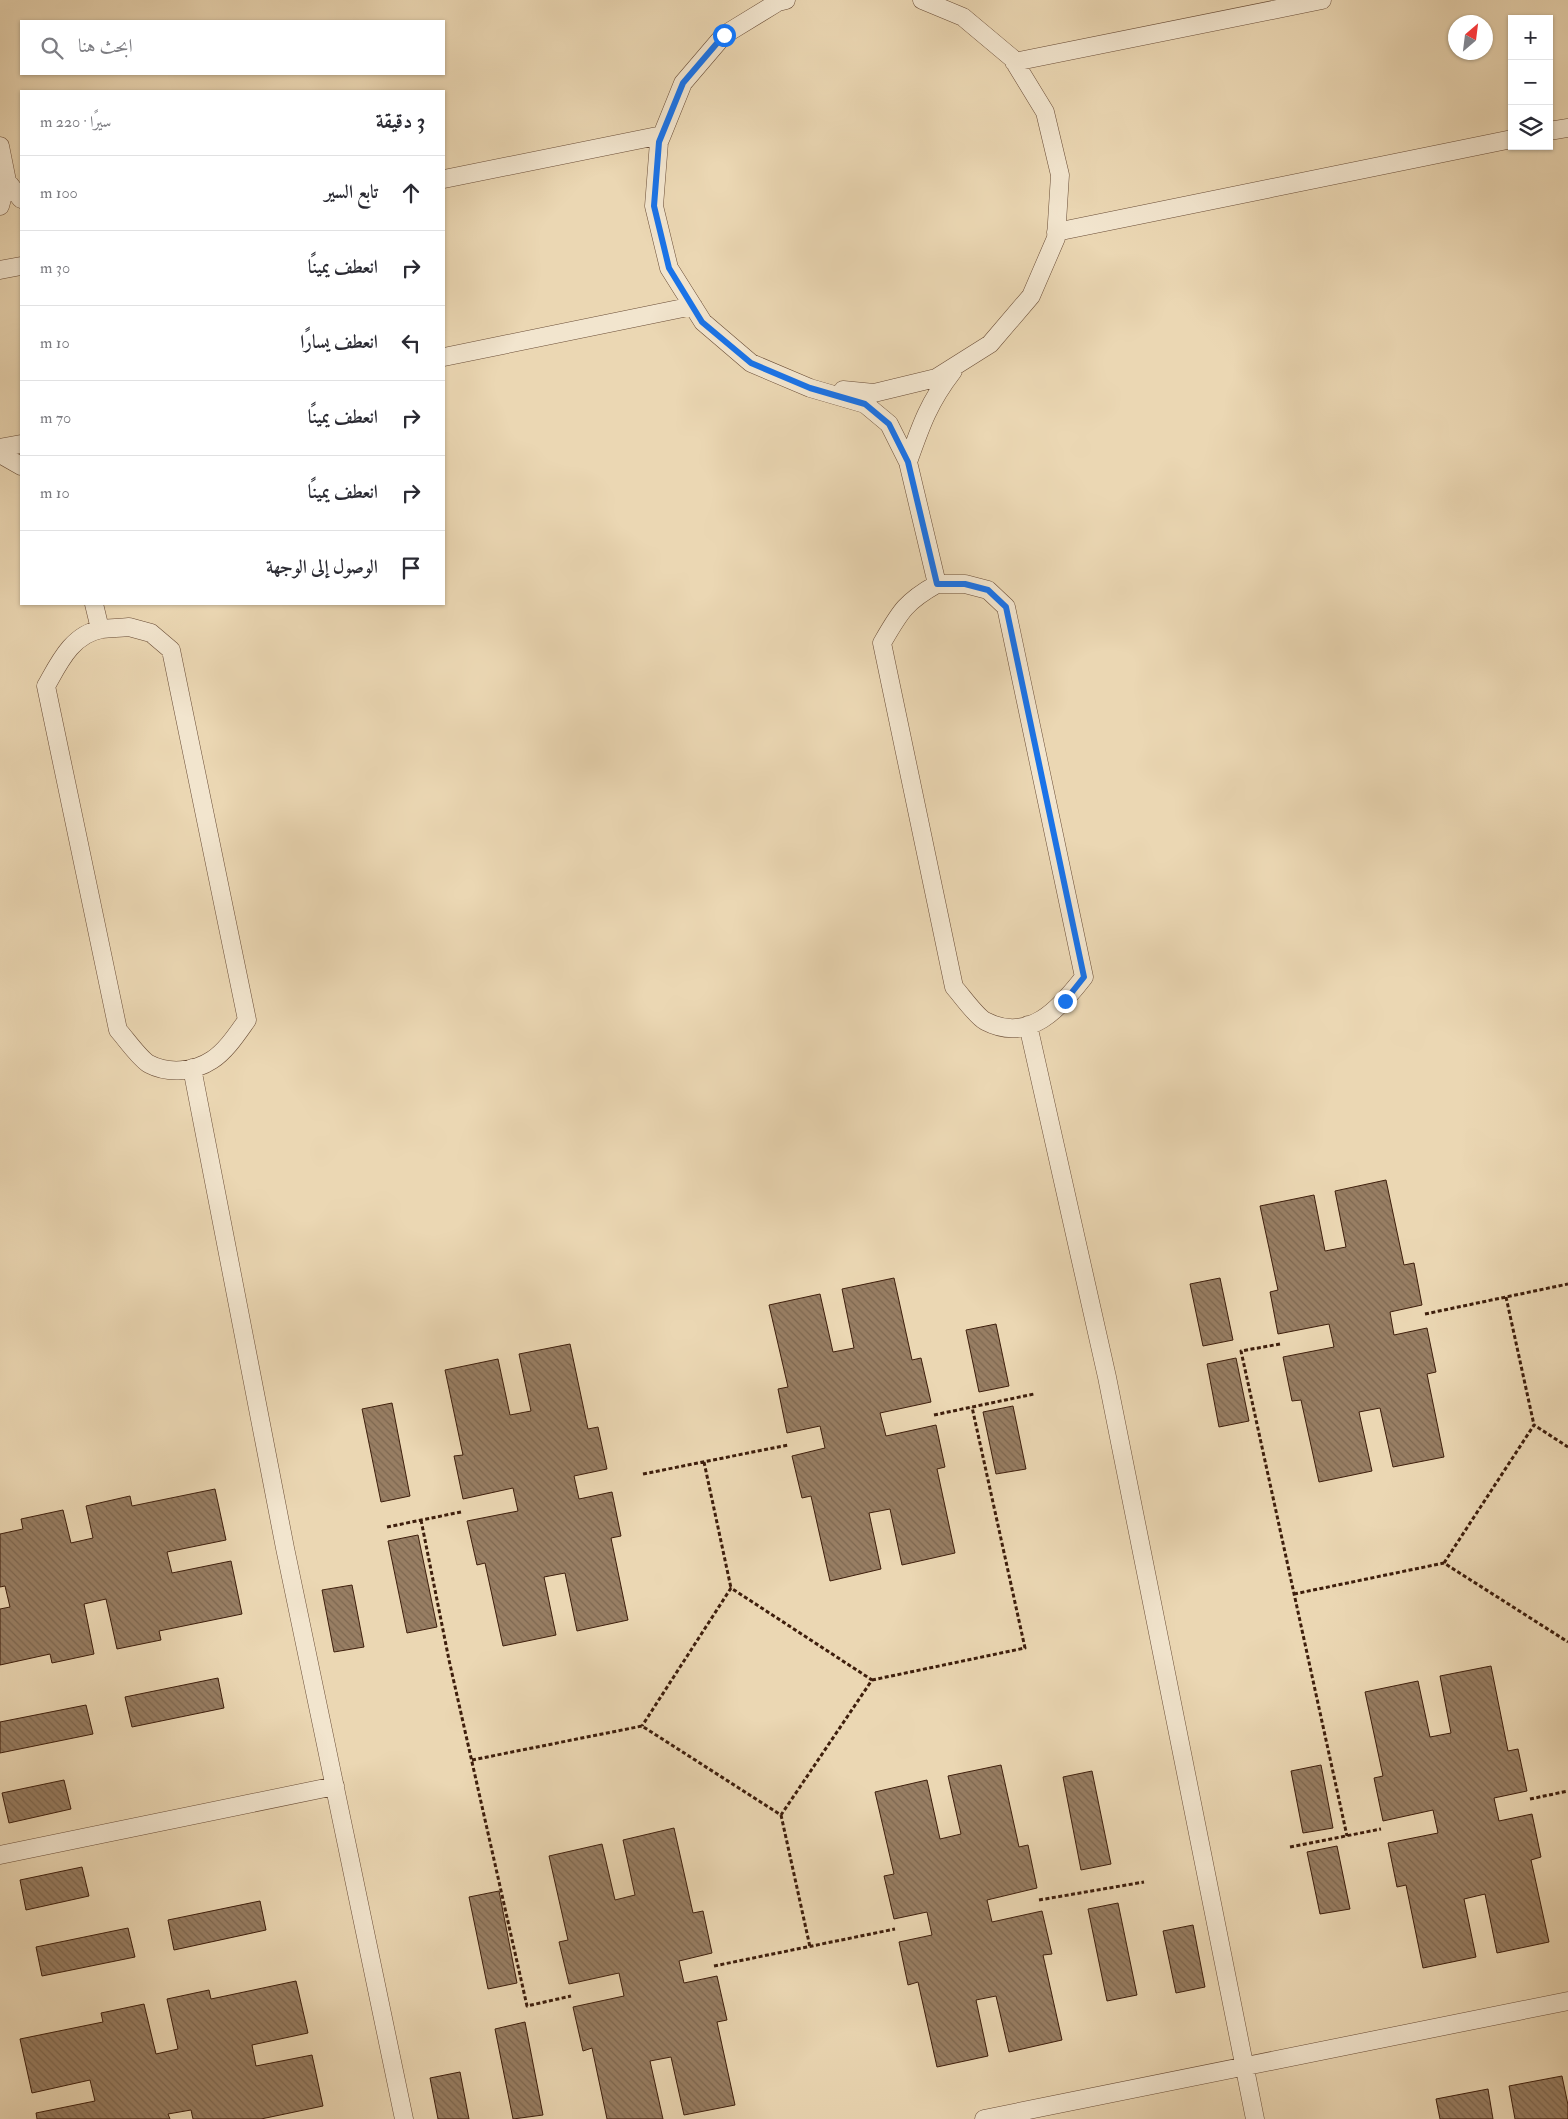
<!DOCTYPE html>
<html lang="ar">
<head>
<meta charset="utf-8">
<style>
	body { margin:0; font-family:"IM FELL Double Pica",Amiri,serif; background:#f2f2f3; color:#2b2b33; direction:rtl }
	.controls { position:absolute; right:15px; top:15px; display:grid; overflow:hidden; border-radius:0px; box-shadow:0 1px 4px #0004 }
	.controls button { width:45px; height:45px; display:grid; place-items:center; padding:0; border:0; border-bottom:1px solid #e1e1e2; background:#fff; color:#2b2b33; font:25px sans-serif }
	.compass { position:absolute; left:1448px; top:15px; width:45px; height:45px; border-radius:50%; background:#fff; box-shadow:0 1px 4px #0004; rotate:28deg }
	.stop { position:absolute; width:15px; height:15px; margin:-11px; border:4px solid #1a73e8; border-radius:50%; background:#fff }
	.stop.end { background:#1a73e8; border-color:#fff; box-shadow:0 1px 5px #0008 }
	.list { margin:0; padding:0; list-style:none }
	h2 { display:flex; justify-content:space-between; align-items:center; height:65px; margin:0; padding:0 20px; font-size:21px }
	h2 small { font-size:16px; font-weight:400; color:#7c7c81 }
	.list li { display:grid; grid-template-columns:32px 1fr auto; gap:15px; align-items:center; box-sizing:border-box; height:75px; padding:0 20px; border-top:1px solid #e1e1e2 }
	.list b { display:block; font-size:19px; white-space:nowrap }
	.list em { font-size:16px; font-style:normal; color:#7c7c81 }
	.icon { flex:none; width:28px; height:28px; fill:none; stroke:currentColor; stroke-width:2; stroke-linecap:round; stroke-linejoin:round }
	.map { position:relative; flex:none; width:1568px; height:2119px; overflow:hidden; direction:ltr }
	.search { position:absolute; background:#fff; box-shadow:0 1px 4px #0004; left:20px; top:20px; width:425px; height:55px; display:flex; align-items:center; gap:12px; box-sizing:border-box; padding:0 18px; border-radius:0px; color:#7c7c81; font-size:19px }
	.panel { position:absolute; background:#fff; box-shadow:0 1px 4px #0004; left:20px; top:90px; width:425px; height:515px; border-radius:0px; direction:rtl }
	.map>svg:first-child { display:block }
	.building { fill:url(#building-back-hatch); stroke:#3e1e0c }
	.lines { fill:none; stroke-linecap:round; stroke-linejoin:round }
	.lane-casing { stroke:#694c36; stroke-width:19 }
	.path { stroke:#3e1e0c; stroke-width:3; stroke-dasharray:4 2.5; stroke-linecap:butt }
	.lane { stroke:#f2e5ce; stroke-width:18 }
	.route { stroke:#1a73e8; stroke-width:6 }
</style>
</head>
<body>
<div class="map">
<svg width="1568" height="2119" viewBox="0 0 1568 2119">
	<defs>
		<pattern id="building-back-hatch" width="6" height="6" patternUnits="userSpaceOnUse" patternTransform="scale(1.25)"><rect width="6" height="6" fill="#987e63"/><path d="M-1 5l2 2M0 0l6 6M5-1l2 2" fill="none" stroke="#7d6750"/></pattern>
	</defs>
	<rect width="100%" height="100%" fill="#ebd7b3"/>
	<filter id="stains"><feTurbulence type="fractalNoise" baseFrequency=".004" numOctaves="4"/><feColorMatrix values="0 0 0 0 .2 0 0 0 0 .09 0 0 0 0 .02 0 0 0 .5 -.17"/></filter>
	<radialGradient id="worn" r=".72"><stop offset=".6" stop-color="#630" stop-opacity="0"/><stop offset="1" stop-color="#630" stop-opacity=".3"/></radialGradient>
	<!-- building -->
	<path class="building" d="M1386 1180 1404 1265 1414 1263 1422 1305 1390 1312 1394 1335 1427 1328 1436 1372 1427 1374 1444 1457 1393 1467 1380 1408 1359 1412 1372 1471 1319 1482 1301 1400 1292 1401 1283 1357 1334 1347 1329 1324 1278 1334 1270 1292 1278 1290 1260 1206 1314 1195 1325 1251 1346 1247 1335 1191Z
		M894 1278 912 1360 921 1358 931 1402 880 1413 886 1436 936 1425 945 1467 937 1469 955 1553 902 1565 890 1509 869 1513 881 1569 830 1581 811 1496 802 1498 792 1456 825 1448 820 1426 787 1433 778 1389 788 1387 769 1305 820 1294 833 1352 854 1348 842 1289Z
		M1220 1278 1233 1340 1203 1346 1190 1284Z
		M996 1324 1009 1386 979 1392 966 1330Z
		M570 1344 588 1429 598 1427 607 1469 574 1476 579 1499 612 1492 621 1536 611 1538 628 1620 577 1631 565 1573 544 1577 556 1635 503 1646 485 1563 477 1565 467 1521 518 1511 513 1488 463 1499 454 1456 463 1455 445 1370 498 1359 510 1415 531 1411 519 1354Z
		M1236 1358 1249 1421 1219 1427 1207 1364Z
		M392 1403 410 1496 381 1502 362 1409Z
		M1013 1406 1026 1469 996 1474 983 1412Z
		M215 1489 226 1540 167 1552 172 1573 231 1561 242 1614 159 1631 161 1640 117 1649 106 1599 84 1604 94 1654 52 1663 50 1654 0 1665V1609L10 1607 5 1586 0 1587V1534L23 1529 21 1519 63 1510 71 1543 93 1538 86 1506 130 1496 132 1506Z
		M418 1535 437 1627 407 1633 388 1541Z
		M352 1585 364 1647 334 1652 322 1590Z
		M1491 1666 1508 1751 1518 1749 1527 1791 1494 1798 1499 1821 1532 1814 1541 1857 1531 1860 1549 1942 1497 1953 1485 1894 1464 1899 1476 1957 1423 1968 1406 1885 1397 1887 1388 1843 1438 1833 1433 1810 1383 1821 1374 1778 1383 1776 1365 1692 1418 1681 1430 1737 1451 1733 1440 1676Z
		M218 1678 224 1708 132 1727 125 1697Z
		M86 1705 93 1734 0 1753V1722Z
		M1001 1765 1019 1847 1028 1845 1037 1888 987 1900 992 1922 1042 1911 1052 1954 1043 1955 1062 2040 1009 2052 996 1996 976 2000 988 2056 937 2067 918 1982 908 1985 899 1942 932 1935 927 1912 894 1919 884 1876 894 1874 875 1792 927 1780 940 1839 961 1834 948 1776Z
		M1321 1765 1333 1828 1303 1833 1291 1771Z
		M1092 1771 1111 1864 1081 1870 1063 1777Z
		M64 1780 71 1809 9 1823 2 1793Z
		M674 1828 693 1913 703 1911 712 1953 679 1961 684 1983 717 1976 727 2020 717 2022 735 2105 684 2115 671 2057 650 2061 663 2119H607L592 2048 583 2051 573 2007 624 1996 619 1973 569 1984 559 1942 568 1940 549 1856 602 1844 615 1900 635 1895 623 1840Z
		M1337 1846 1350 1909 1320 1914 1307 1852Z
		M82 1867 89 1896 26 1910 20 1880Z
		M499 1891 517 1983 488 1989 469 1897Z
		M260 1901 266 1930 174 1950 168 1920Z
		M1118 1903 1137 1995 1107 2001 1088 1909Z
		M1193 1925 1205 1987 1176 1993 1163 1931Z
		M128 1928 135 1957 42 1976 36 1947Z
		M296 1981 308 2033 252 2045 256 2066 312 2055 323 2106 261 2119H193L191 2110 168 2114 170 2119H37L36 2113 95 2101 90 2080 32 2093 20 2039 103 2022 101 2013 144 2004 156 2054 178 2049 167 1999 209 1990 211 1999Z
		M525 2022 543 2115 513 2119 495 2029Z
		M460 2072 469 2119H438L430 2078Z
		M1562 2076 1568 2105V2119H1515L1509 2086Z
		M1488 2089 1493 2119H1440L1436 2099Z"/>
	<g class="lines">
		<defs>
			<path id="lane" d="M786 0 778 2 724 35 683 83 662 135 659 142 654 206 669 268 703 322 751 363 810 388 865 404 889 424 908 462 937 584
				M1014 62 1322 0
				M1549 131 1568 128
				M0 146 7 181 0 206
				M444 179 662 135
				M7 181 21 199
				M1056 232 1512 139
				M0 270 21 266
				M444 357 693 306
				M843 390 874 393 936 378 990 344 1031 296 1056 238 1060 175 1045 112 1012 58 963 17 922 0
				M0 448 21 444
				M0 454 21 466
				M908 462C921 425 929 402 953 371
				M937 584H965L988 590 1006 607 1084 977C1060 1008 1029 1044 985 1021 976 1016 962 996 954 987L882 643C900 612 905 602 937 584Z
				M94 604 100 629
				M129 627 151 633 171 650 247 1020C237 1034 226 1051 212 1060 194 1072 168 1074 149 1064 140 1059 126 1039 118 1030L46 686C59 663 72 634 102 629 111 628 120 628 129 627Z
				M1028 1025 1107 1377 1255 2119
				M192 1068 285 1548 404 2119
				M0 1855 335 1786
				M984 2119 1568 2001"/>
		</defs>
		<!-- lane casing -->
		<use href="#lane" class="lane-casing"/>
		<!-- path -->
		<path class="path" d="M1506 1297 1534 1425
			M1425 1314 1568 1284
			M1280 1344 1241 1351 1347 1836
			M934 1415 1034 1394
			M704 1462 731 1588
			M643 1474 788 1445
			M421 1520 449 1660 527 2006 571 1996
			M387 1527 461 1512
			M1444 1563 1534 1425 1568 1447
			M1294 1594 1444 1563 1568 1642
			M872 1680 1025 1648 972 1407
			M472 1760 642 1726 781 1815 872 1680 731 1588 642 1726
			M1530 1799 1568 1791
			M781 1815 810 1947
			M1290 1847 1381 1829
			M1039 1900 1144 1882
			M714 1966 895 1929"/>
		<!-- lane -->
		<use href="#lane" class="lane"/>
	</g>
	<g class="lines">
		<!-- route -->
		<path class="route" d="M724 35 683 83 659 142 654 206 669 268 702 322 751 363 810 388 865 404 889 424 908 462 937 584H965L988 590 1006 607 1084 977 1065 1001"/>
	</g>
	<rect width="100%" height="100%" filter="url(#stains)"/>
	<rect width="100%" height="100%" fill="url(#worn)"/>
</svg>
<div class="controls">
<button>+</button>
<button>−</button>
<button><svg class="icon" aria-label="layers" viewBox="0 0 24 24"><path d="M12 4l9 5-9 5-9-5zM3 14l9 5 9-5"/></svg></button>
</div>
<svg class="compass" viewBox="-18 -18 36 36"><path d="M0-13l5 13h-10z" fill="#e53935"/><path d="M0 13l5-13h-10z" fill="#7c7c81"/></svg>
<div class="stop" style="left:724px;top:35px"></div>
<div class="stop end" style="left:1065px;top:1001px"></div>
<div class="search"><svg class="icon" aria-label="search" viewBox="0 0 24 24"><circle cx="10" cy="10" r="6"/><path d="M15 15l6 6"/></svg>ابحث هنا</div>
<section class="panel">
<h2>3 دقيقة<small>سيرًا · 220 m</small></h2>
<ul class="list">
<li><svg class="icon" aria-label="ahead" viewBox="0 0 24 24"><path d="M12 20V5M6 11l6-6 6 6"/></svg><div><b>تابع السير</b></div><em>100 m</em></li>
<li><svg class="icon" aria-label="right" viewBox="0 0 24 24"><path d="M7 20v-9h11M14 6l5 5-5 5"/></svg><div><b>انعطف يمينًا</b></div><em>30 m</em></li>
<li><svg class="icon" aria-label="left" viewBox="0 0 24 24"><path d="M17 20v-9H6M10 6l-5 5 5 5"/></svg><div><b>انعطف يسارًا</b></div><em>10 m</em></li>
<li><svg class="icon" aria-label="right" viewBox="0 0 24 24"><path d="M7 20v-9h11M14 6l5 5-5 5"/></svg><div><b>انعطف يمينًا</b></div><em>70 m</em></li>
<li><svg class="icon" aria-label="right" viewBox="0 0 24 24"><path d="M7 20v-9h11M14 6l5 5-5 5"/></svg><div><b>انعطف يمينًا</b></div><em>10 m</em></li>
<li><svg class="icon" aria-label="arrive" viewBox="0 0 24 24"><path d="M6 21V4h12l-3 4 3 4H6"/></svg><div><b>الوصول إلى الوجهة</b></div></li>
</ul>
</section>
</div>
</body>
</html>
